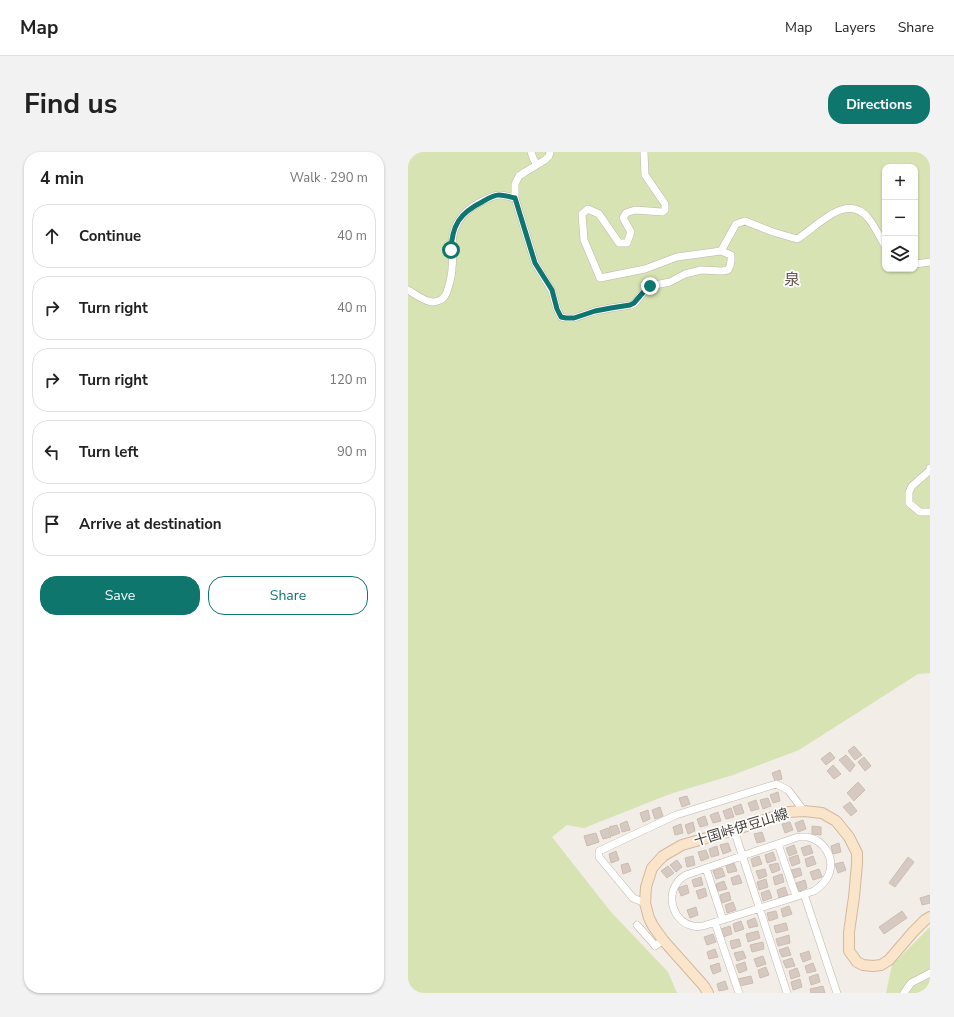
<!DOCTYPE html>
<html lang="en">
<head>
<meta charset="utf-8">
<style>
	body { margin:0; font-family:"Nunito Sans","Noto Sans JP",sans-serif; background:#f2f2f2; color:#222 }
	.controls { position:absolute; right:12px; top:12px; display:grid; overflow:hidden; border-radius:8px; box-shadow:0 1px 3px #0004 }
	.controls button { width:36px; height:36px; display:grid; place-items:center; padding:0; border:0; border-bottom:1px solid #e0e0e0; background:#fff; color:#222; font:20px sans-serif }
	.stop { position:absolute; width:12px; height:12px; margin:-9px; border:3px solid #0f766e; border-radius:50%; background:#fff }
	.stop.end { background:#0f766e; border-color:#fff; box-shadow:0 1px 4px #0008 }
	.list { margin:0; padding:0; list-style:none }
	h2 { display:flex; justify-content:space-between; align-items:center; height:52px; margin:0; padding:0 16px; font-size:17px }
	h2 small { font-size:13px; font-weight:400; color:#767676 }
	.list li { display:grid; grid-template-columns:26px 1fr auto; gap:12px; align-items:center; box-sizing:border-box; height:64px; margin:0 8px 8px; padding:0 8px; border:1px solid #e0e0e0; border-radius:16px }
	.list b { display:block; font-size:15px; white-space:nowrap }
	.list em { font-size:13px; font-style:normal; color:#767676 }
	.actions { display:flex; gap:8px; padding:12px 16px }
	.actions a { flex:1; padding:9px 0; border:1px solid #0f766e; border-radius:16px; text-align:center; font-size:14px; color:#0f766e }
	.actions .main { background:#0f766e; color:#fff }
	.icon { flex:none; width:22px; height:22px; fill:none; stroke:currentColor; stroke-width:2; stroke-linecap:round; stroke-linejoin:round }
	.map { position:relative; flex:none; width:522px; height:841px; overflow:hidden; border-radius:16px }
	header { display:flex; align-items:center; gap:24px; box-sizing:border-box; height:56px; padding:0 20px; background:#fff; border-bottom:1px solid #e0e0e0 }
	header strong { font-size:19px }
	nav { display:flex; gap:22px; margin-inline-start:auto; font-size:14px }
	.intro { display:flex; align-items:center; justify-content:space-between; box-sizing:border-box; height:96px; padding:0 24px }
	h1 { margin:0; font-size:28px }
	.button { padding:10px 18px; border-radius:16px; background:#0f766e; color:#fff; font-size:14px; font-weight:700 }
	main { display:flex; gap:24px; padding:0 24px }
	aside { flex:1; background:#fff; border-radius:16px; box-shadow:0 1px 3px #0004 }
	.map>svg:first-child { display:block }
	.green { fill:#d7e3b3; fill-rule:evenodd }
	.building { fill:#d6c9c1; stroke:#cdbdb1 }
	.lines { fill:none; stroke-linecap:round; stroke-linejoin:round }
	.street-casing { stroke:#c0b5ae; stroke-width:8 }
	.secondary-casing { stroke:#d1b99d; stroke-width:12 }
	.street { stroke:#fff; stroke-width:7 }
	.secondary { stroke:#fae4ca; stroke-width:10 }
	.route { stroke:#0f766e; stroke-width:5 }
	.labels { text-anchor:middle; stroke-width:3.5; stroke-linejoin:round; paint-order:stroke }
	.street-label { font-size:14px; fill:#443c37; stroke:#fff }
	.quarter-label { font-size:16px; fill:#66584f; stroke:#fff }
</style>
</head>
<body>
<header>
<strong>Map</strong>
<nav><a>Map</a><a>Layers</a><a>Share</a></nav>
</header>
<div class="intro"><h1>Find us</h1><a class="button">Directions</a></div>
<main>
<aside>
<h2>4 min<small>Walk · 290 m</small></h2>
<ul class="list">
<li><svg class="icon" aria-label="ahead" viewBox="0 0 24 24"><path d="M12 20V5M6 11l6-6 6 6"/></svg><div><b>Continue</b></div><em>40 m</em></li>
<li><svg class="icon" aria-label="right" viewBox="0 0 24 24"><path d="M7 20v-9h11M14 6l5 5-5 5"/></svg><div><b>Turn right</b></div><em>40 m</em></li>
<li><svg class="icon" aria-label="right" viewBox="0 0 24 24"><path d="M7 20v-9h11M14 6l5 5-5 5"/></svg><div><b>Turn right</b></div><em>120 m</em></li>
<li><svg class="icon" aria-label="left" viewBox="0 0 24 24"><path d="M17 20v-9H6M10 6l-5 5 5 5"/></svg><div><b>Turn left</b></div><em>90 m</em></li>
<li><svg class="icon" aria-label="arrive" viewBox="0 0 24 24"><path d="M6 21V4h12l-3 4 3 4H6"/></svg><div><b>Arrive at destination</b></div></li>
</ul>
<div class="actions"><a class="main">Save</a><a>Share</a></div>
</aside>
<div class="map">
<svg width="522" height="841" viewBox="0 0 522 841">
	<rect width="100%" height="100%" fill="#f2ede7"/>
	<!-- green -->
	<path class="green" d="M0 0H522V521L510 522 391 598 325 623 262 642 176 676 159 673 144 685 203 760 260 820 269 841H0ZM477 15H507V117H477Z
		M522 775V841H478L484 813Z"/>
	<!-- building -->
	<path class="building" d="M446 594 454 603 447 608 440 599Z
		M422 600 427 606 418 613 413 607Z
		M438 603 447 613 442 620 431 608Z
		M456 605 463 614 457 619 450 610Z
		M425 613 433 622 426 627 419 619Z
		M372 618 374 627 367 629 364 621Z
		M450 630 457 638 446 649 439 641Z
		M370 640 372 649 365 651 362 643Z
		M279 644 282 652 274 655 271 646Z
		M360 646 363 654 355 657 352 648Z
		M348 648 351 657 343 659 340 651Z
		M442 650 449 659 443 664 435 655Z
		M333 652 336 661 328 663 325 655Z
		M252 655 255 664 247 667 244 658Z
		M323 656 326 665 318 667 315 659Z
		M240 658 242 667 235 670 232 661Z
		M310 660 313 669 305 671 302 663Z
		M297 664 300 673 292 675 289 667Z
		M395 668 398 677 390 680 387 671Z
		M219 669 222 678 214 680 212 672Z
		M285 670 287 679 280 682 277 673Z
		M382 670 385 678 377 681 374 672Z
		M273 672 275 681 267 683 265 675Z
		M209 673 212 681 204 684 201 675Z
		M404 674 413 675V683L404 682Z
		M200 676 203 685 195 687 192 679Z
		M354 680 357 689 349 691 346 682Z
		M188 681 191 690 179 694 176 684Z
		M320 691 323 699 315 702 312 693Z
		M431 691 433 700 425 702 423 694Z
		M386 693 389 701 381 704 378 696Z
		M402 693 405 701 396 704 393 696Z
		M309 694 311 703 303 705 301 697Z
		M298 698 301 706 293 709 290 700Z
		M208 699 211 708 203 711 201 702Z
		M365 700 368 708 359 711 357 703Z
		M390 703 392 711 384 714 381 706Z
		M285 704 287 713 279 715 277 706Z
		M351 704 354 712 345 715 343 707Z
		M405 704 408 712 399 715 397 707Z
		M500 705 506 710 487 735 481 731Z
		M269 708 274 715 268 720 262 713Z
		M435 710 438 718 430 721 427 712Z
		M220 711 223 719 215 722 213 713Z
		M326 711 329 719 320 721 318 714Z
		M370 711 372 718 364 721 361 713Z
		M260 714 266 721 259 726 253 719Z
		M314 716 317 724 308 727 305 719Z
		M392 716 394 723 386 726 383 718Z
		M357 717 359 724 351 727 348 719Z
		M411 717 414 725 405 728 402 720Z
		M374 722 376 730 367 733 365 725Z
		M331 723 334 731 325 733 323 726Z
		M293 725 295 733 286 735 284 728Z
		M358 727 360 735 351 738 349 730Z
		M397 728 399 736 391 739 388 731Z
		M316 729 319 737 310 739 308 732Z
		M279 733 281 741 273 744 270 736Z
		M377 735 380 743 371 746 369 738Z
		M297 736 299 744 291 747 288 739Z
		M361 738 364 746 355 749 353 741Z
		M321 740 323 748 314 751 312 743Z
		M522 743V751L514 753 512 746Z
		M325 750 328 758 319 761 317 753Z
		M381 754 384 762 375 765 373 757Z
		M288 755 290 763 282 766 279 758Z
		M368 759 370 766 361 769 359 761Z
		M494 759 499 766 476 782 471 775Z
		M347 766 350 774 341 776 339 769Z
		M333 769 336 777 327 780 325 772Z
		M378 771 380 778 368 781 366 774Z
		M322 774 324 782 315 785 313 777Z
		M350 779 352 786 340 790 338 782Z
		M305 782 308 790 299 793 296 785Z
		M381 783 382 791 370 794 368 787Z
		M331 787 333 794 324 797 322 789Z
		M355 790 356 797 344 800 342 793Z
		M380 795 383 803 374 805 371 798Z
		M307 797 310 805 301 807 299 800Z
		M335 799 338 806 329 809 326 801Z
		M401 799 403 807 395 810 392 802Z
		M355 804 358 812 349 815 346 807Z
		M384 806 387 814 378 816 375 809Z
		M337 810 339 818 331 821 328 813Z
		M311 811 313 819 305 822 302 814Z
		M405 811 408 819 399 821 397 814Z
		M358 815 361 823 352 826 350 818Z
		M389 816 392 824 383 827 381 819Z
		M410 822 412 830 403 833 401 825Z
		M343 824 345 831 332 834 330 827Z
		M392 827 394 835 385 838 383 830Z
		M317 829 320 837 311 839 309 832Z
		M415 834 417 841H403L402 837Z"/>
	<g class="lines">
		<defs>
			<path id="street" d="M123 0 125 6 129 13
				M142 0 141 4 137 8 117 20 111 24 107 32V46L127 111 144 139 149 157 153 165 158 166H166L187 159 203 156 223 153 227 151 238 137 242 134 262 130 277 122 293 118 314 119 320 118 322 114 323 109V103L313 99 269 105 237 117 192 126 176 88 174 62 180 57 191 62 211 91H219L223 80 215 66 218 61 227 58 254 60 257 58V52L237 23 236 0
				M313 99 328 72 337 69 365 80 389 87C408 76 439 38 461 67 467 75 472 85 477 94
				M507 112 522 110
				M0 138C7 142 17 150 25 150 28 150 34 148 36 145 40 141 44 122 44 116 46 103 42 92 46 79 50 67 58 58 69 52 76 48 84 43 92 43 97 43 102 45 107 46
				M522 316V318L504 334 501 340V351L512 360H522
				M326 678 379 841
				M390 685C393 685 397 685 400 685 416 689 427 705 421 722 418 729 412 735 406 739L295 774C292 774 288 775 285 774 266 770 258 746 269 731 271 727 275 725 278 723Z
				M370 692 388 744
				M298 716 315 768
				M396 742 429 841
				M237 751 225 746 191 705V699L268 663 368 632 380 638 396 659
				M307 771 331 841
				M229 773 244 790 247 794 255 788
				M496 841 503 831 522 821"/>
			<path id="secondary" d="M300 841 296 834 255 788 245 774 241 766 237 751 238 735 244 716 255 704 274 693 326 678 381 660 396 659 414 661 428 669 441 685 449 701V712L446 745 441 780V799L449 810 455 813 465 814 473 813 481 808 505 780 517 768 522 765"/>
		</defs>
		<!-- street casing -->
		<use href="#street" class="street-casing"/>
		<!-- secondary casing -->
		<use href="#secondary" class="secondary-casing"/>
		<!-- street -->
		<use href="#street" class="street"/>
		<!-- secondary -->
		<use href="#secondary" class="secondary"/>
	</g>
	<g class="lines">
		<!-- route -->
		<path class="route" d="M43 98C44 73 52 61 74 50 79 47 85 43 91 43 96 43 102 45 107 46L127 111 144 138 149 157 153 165 158 166H166L187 159 203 156 222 153 226 151 238 137 242 134"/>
	</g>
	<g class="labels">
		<!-- street labels -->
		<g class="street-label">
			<text transform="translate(333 675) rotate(-17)" y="5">十国峠伊豆山線</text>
		</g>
		<!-- quarter labels -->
		<g class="quarter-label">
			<text x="384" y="133">泉</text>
		</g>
	</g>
</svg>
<div class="controls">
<button>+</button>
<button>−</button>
<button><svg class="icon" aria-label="layers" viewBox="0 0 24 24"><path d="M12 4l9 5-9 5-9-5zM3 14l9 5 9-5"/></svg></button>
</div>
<div class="stop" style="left:43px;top:98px"></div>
<div class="stop end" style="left:242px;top:134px"></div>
</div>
</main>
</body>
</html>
